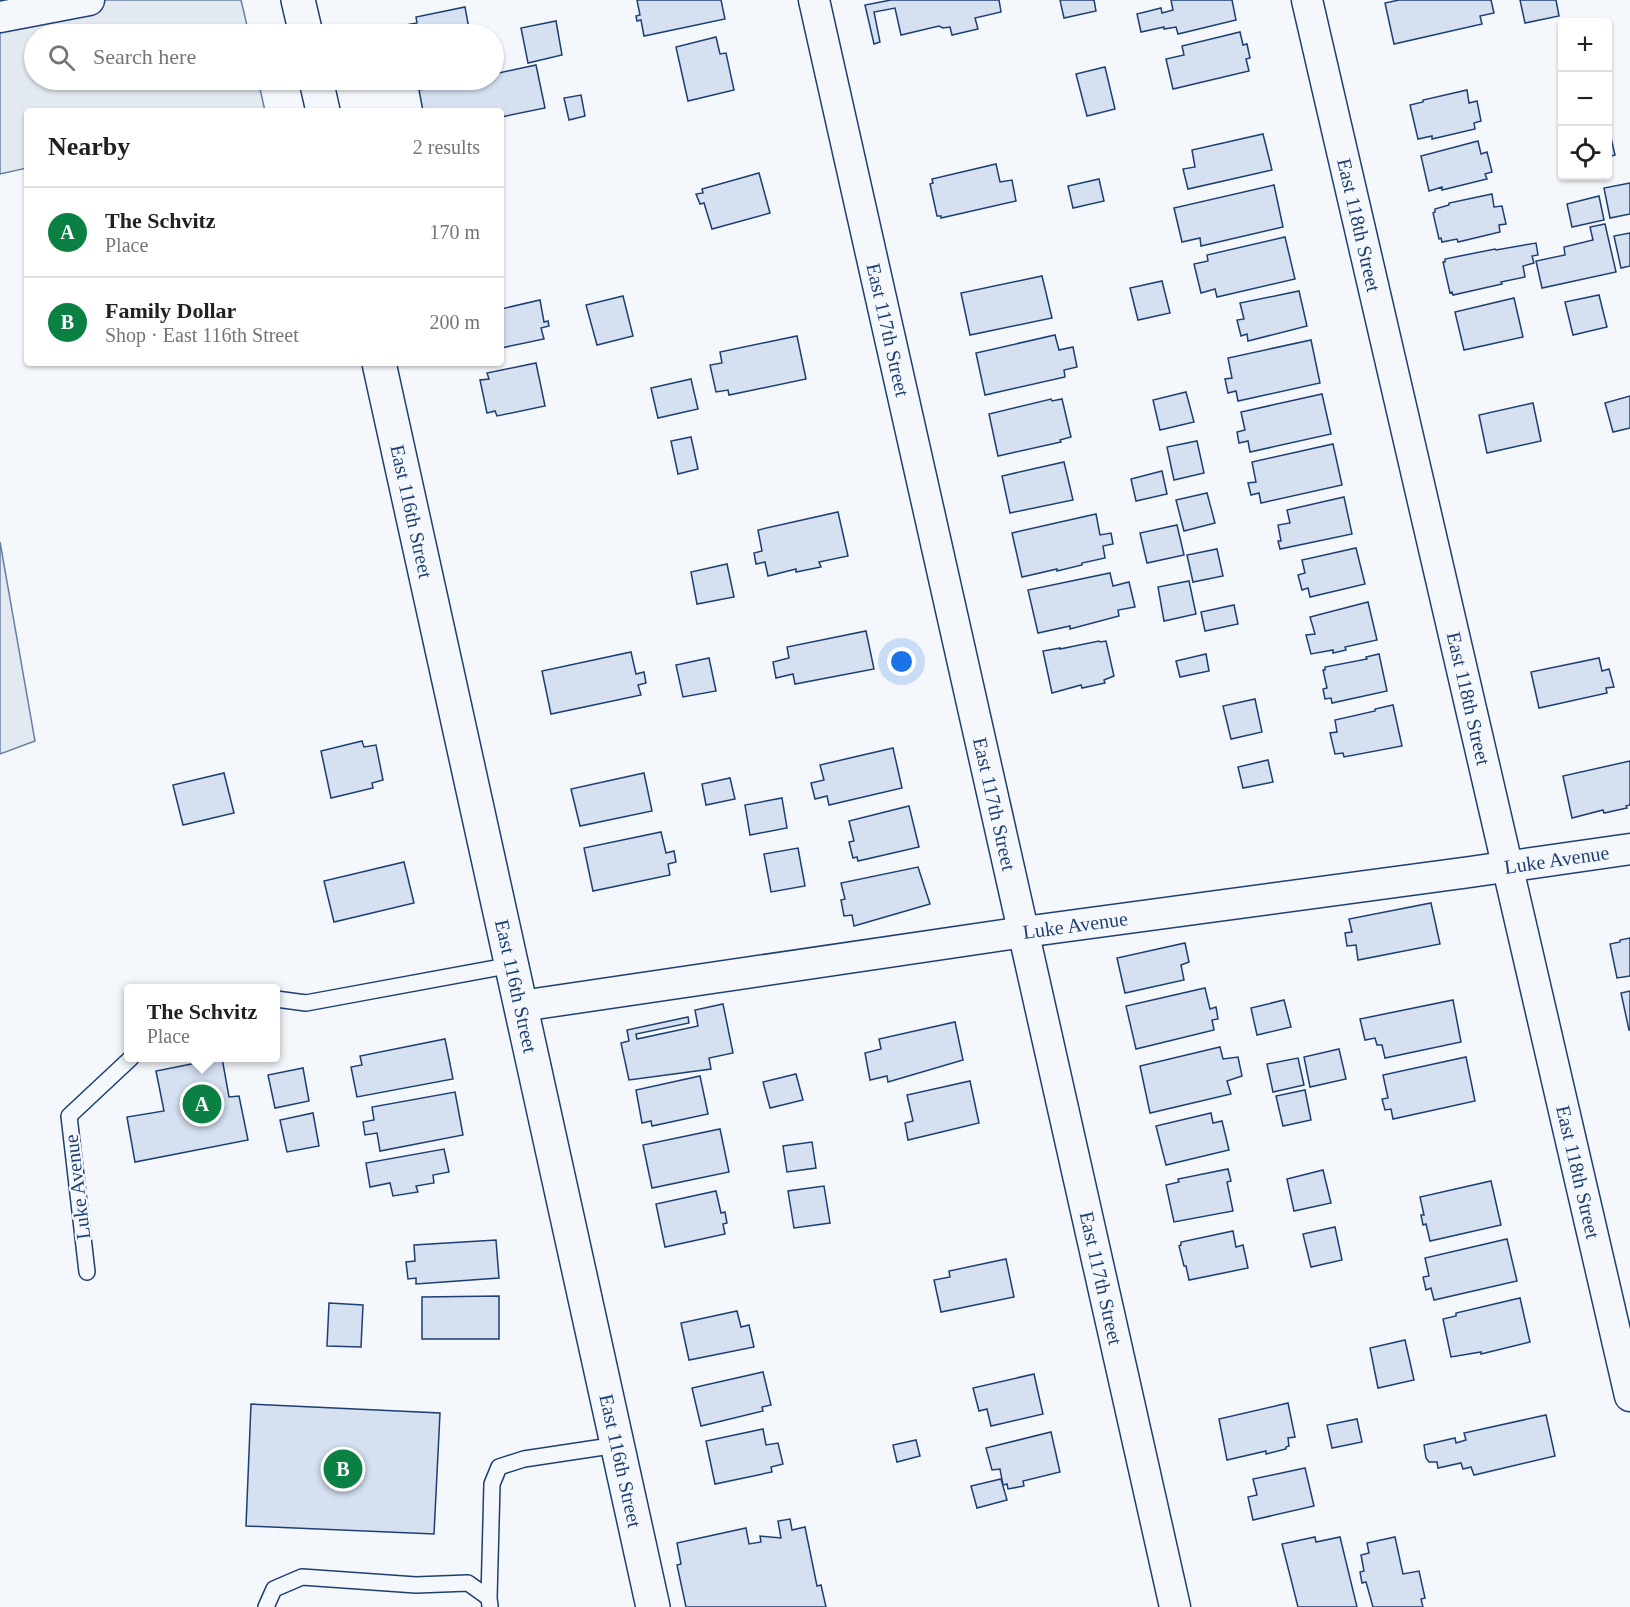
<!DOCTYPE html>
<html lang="en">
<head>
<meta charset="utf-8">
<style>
	body { margin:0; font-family:Georgia,serif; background:#f6f6f6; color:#202124 }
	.controls { position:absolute; right:18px; top:18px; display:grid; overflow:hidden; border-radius:6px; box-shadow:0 2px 4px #0004 }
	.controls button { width:54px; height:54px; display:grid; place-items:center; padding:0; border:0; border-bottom:2px solid #e0e0e0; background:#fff; color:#202124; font:30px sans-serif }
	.you { position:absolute; left:902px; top:662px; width:21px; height:21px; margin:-15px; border:4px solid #fff; border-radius:50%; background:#1a73e8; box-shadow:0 0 0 9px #1a73e833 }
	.badge { display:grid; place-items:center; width:39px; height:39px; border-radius:50%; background:#0b8043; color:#fff; font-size:20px; font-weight:700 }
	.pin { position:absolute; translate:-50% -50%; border:3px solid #fff; box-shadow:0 2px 6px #0006 }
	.popup { position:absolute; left:124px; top:984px; width:156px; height:78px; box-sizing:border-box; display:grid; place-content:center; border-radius:6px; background:#fff; filter:drop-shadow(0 2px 4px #0005); font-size:20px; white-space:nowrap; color:#757577 }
	.popup b { font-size:22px; color:#202124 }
	.popup::after { content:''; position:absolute; left:50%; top:100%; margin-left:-12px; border:12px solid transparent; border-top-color:#fff }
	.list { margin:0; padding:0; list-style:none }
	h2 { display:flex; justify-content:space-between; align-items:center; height:78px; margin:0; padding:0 24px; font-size:26px }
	h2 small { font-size:20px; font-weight:400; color:#757577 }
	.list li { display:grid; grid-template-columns:39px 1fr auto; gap:18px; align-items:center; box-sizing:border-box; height:90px; padding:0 24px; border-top:2px solid #e0e0e0 }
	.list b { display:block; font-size:22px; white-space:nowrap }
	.list p { margin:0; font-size:20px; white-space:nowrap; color:#757577 }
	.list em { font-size:20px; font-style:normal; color:#757577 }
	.icon { flex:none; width:33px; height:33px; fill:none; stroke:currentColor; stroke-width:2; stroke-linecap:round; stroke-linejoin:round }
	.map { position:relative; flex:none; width:1630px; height:1607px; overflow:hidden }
	.search { position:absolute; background:#fff; box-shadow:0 2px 4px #0004; left:24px; top:24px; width:480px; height:66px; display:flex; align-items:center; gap:15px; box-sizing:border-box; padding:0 21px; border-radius:33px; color:#757577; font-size:22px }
	.panel { position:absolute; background:#fff; box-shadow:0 2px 4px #0004; left:24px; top:108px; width:480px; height:258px; border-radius:6px }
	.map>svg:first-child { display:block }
	.green { fill:#e3e9f0; stroke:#687fa3; stroke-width:1.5 }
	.building { fill:#d5e0f0; stroke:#1d3f73; stroke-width:1.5 }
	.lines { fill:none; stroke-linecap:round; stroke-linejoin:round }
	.lane-casing { stroke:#1d3f73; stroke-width:18 }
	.street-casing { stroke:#1d3f73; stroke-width:33 }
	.secondary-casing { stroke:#1d3f73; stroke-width:36 }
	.lane { stroke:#f4f7fb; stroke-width:15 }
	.street { stroke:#f4f7fb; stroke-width:30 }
	.secondary { stroke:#f4f7fb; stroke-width:33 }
	.labels { text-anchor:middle; stroke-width:4.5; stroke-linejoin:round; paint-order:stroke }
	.street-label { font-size:20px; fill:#1d3f73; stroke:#f4f7fb }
</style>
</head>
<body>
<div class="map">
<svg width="1630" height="1607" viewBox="0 0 1630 1607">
	<rect width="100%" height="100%" fill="#f4f7fb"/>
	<!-- green -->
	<path class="green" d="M0 0H241L249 34H34V80H258L265 111H27V168L0 174Z
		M0 542 35 741 0 754Z"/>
	<!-- building -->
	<path class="building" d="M637 0H721L725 19 644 36 641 20 637 21 636 16 640 15Z
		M891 0H999L1001 12 975 18 978 29 952 35 950 27 943 28 939 26 901 35 895 8 874 12 880 42 874 44 865 5Z
		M1060 0H1094L1096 11 1064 18Z
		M1171 0H1232L1236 20 1178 34 1176 27 1164 29V27L1141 32 1137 14 1161 8 1162 13 1173 10Z
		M1399 0H1491L1494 13 1480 16 1482 24 1394 44 1385 3Z
		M1520 0H1556L1559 16 1525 23Z
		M465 7 470 34H407L405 25 417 23 416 17Z
		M556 21 562 55 528 63 521 28Z
		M1240 32 1243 45 1247 44 1250 58 1246 59 1249 71 1173 89 1166 59 1184 55 1182 46Z
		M716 37 720 54 726 53 734 90 688 101 676 47Z
		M536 65 545 108 501 117V111H423L419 90 467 80H494V74Z
		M1105 67 1115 109 1087 116 1076 74Z
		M1467 90 1469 103 1477 101 1481 121 1474 123 1475 129 1432 139V136L1418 139 1410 105 1423 102V100Z
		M581 95 585 116 569 120 564 98Z
		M1608 125 1615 155 1608 157Z
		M1263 134 1272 170 1188 189 1183 169 1195 167 1192 150Z
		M1478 141 1481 154 1487 152 1492 172 1485 174 1487 179 1442 190V187L1429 191 1421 156Z
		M996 164 1000 182 1012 180 1016 201 941 218V216H937L930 184 933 183 932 179Z
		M759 173 770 213 712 229 704 203 700 204 696 194 703 193 702 189Z
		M1099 179 1104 201 1073 208 1068 186Z
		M1630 183V214L1610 218 1604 188Z
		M1274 185 1283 227 1201 246 1200 238 1182 242 1174 208Z
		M1492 194 1494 207 1502 206 1506 224 1499 225 1500 232 1458 242 1457 239 1442 242 1441 238 1439 239 1433 213 1435 212V209L1449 205V203Z
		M1599 196 1604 220 1572 227 1567 204Z
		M1605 224 1616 272 1542 288 1536 261 1565 255 1564 247 1593 240 1590 227Z
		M1630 233V266L1621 268 1614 236Z
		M1285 237 1295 279 1217 297 1215 289 1201 293 1194 264 1208 261 1207 255Z
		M1536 243 1538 255 1532 256 1534 263 1523 266 1525 277 1501 282 1502 284 1453 295 1452 292 1450 293 1443 262H1445V259L1495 249 1496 250Z
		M1042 276 1052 318 970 335 961 293Z
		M1162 281 1170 313 1138 320 1130 288Z
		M1299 291 1307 326 1248 341 1247 334 1241 336 1237 320 1244 319 1240 303Z
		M1599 295 1607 327 1573 335 1565 302Z
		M623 296 633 336 597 345 586 305Z
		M1514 298 1523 337 1464 350 1455 312Z
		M540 300 544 322 548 321 549 326 541 328 544 339 501 348V309Z
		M1055 335 1059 350 1073 347 1077 367 1064 370 1065 377 985 395 976 353Z
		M797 336 806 379 729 395 728 390 716 392 710 365 722 363 720 352Z
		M1311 340 1320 383 1238 401 1236 391 1228 393 1225 379 1232 378 1228 358Z
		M536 363 545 406 497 416 495 411 487 413 480 380 489 379 487 373Z
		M691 379 698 409 658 418 651 388Z
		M1186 392 1194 422 1160 430 1153 400Z
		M1322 394 1331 434 1250 452 1248 441 1239 443 1237 432 1245 430 1241 412Z
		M1630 396V428L1613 432 1605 403Z
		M1051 399 1052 401 1062 399 1071 437 1060 440 1061 442 998 456 989 414Z
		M1533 403 1541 441 1487 453 1479 415Z
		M691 437 698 469 678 474 671 441Z
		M1197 441 1204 473 1174 480 1167 447Z
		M1333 444 1342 485 1261 503 1259 493 1251 495 1248 483 1256 482 1252 462Z
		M1064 462 1073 500 1010 513 1002 476Z
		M1162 471 1167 494 1136 501 1131 479Z
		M1207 493 1215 523 1184 531 1176 500Z
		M1344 497 1352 534 1280 549 1278 541H1281L1278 525 1290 523 1287 510Z
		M838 512 848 556 819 562 821 567 796 572V569L768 576 765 562 756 564 754 553 762 551 758 530Z
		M1096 514 1100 535 1111 533 1113 544 1103 546 1105 558 1082 563V565L1057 571V569L1022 577 1012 533Z
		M1177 525 1184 555 1147 563 1140 533Z
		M1356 548 1365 584 1310 597 1308 588 1302 590 1298 575 1305 573 1302 560Z
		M1217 549 1223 576 1193 582 1187 555Z
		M727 564 734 597 697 604 691 572Z
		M1110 573 1113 586 1129 582 1135 607 1118 610 1119 616 1070 629V626L1038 633 1028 590Z
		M1189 581 1196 614 1164 621 1158 587Z
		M1368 602 1377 640 1345 647 1346 650 1333 653V650L1311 654 1306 635 1315 634 1310 617Z
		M1234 605 1238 624 1205 631 1201 612Z
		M866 631 874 669 795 684 793 674 776 678 773 662 789 658 787 647Z
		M1099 641 1100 642 1106 641 1114 676 1104 680 1105 683 1082 688 1081 685 1052 693 1043 651 1060 648V649Z
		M631 652 636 674 644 672 646 683 638 685 641 695 551 714 542 671Z
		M1206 654 1209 671 1180 677 1176 661Z
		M1379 654 1387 691 1332 703 1331 698 1325 699 1323 689 1327 688 1323 670H1325V667L1367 659 1366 657Z
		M709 658 716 691 683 697 676 665Z
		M1599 658 1602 671 1609 669 1614 687 1606 688 1607 693 1539 708 1531 672Z
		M1255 699 1262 732 1231 739 1223 706Z
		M1393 705 1402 746 1344 757 1343 753 1335 754 1330 733 1337 732 1335 720 1375 711V709Z
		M362 741 364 747 376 745 383 780 372 783 373 788 331 798 321 751Z
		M893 748 902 788 829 805 827 796 815 799 811 783 824 780 820 765Z
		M1268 760 1273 782 1243 788 1238 767Z
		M1630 761V805L1626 806 1627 808 1604 813 1603 810 1572 818 1563 776Z
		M224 773 234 813 183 825 173 785Z
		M644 773 652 811 580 826 571 789Z
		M730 778 735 799 706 805 702 784Z
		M782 798 787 828 750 835 745 805Z
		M909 806 919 847 858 861 857 857 853 858 849 842 854 841 849 821Z
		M661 832 666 853 674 851 676 862 668 864 670 875 593 891 584 848Z
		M798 848 805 886 771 892 764 854Z
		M404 862 414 903 334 922 324 881Z
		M918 867 930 904 854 926 852 915 844 916 841 900 845 899 841 883Z
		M1431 903 1440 944 1358 960 1356 945 1347 946 1345 933 1352 932 1349 919Z
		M1630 938V976L1617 978 1610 944 1620 942V940Z
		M1185 943 1189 962 1181 965 1184 980 1125 993 1117 958Z
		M1205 988 1210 1009 1216 1007 1218 1019 1212 1020 1214 1030 1136 1049 1126 1006Z
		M1630 991V1030H1629L1621 993Z
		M1284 1000 1291 1027 1257 1035 1251 1008Z
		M1453 1000 1461 1042 1385 1058 1382 1045H1377L1375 1038 1365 1040 1360 1019Z
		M723 1004 733 1053 709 1058 711 1069 629 1080 621 1043 629 1041 627 1030 688 1017 689 1023 636 1034 637 1039 698 1026 695 1010Z
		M955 1022 963 1060 888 1082 887 1076 870 1080 865 1053 881 1049 879 1039Z
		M445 1039 453 1079 357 1097 351 1067 362 1065 360 1056Z
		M1220 1047 1223 1059 1238 1057 1242 1076 1227 1081 1231 1094 1150 1113 1140 1066Z
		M1339 1049 1346 1079 1310 1087 1304 1057Z
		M1466 1057 1475 1101 1393 1119 1391 1109 1385 1110 1382 1099 1388 1098 1383 1075Z
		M222 1058 229 1097 239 1096 248 1140 135 1162 127 1117 164 1111 156 1071Z
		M1298 1058 1304 1085 1273 1092 1267 1064Z
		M303 1068 309 1101 275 1108 268 1075Z
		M796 1074 803 1100 770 1108 763 1082Z
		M700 1076 708 1114 652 1126 651 1121 642 1123 636 1090Z
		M970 1081 979 1123 908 1140 905 1123 913 1121 907 1095Z
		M1305 1090 1311 1120 1283 1126 1276 1096Z
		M455 1092 463 1135 380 1151 377 1133 365 1135 363 1122 374 1120 372 1107Z
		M313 1113 319 1146 287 1152 280 1120Z
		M1211 1113 1213 1123 1222 1121 1229 1150 1166 1165 1156 1126Z
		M720 1129 729 1172 652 1188 643 1145Z
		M812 1142 816 1168 787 1172 783 1146Z
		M444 1149 449 1172 433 1175 434 1183 416 1186 418 1192 393 1196 390 1183 370 1187 366 1163Z
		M1228 1169 1231 1181 1227 1182 1233 1211 1174 1222 1166 1185 1179 1182 1178 1179Z
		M1323 1170 1331 1203 1294 1211 1287 1179Z
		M1491 1181 1501 1225 1430 1241 1426 1224 1423 1225 1421 1215H1424L1420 1197Z
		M824 1186 830 1223 794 1228 788 1191Z
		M716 1191 721 1213 725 1212 727 1223 723 1224 725 1234 665 1247 656 1204Z
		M1335 1227 1342 1260 1311 1267 1303 1234Z
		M1233 1231 1236 1247 1243 1245 1248 1268 1189 1280 1186 1266H1184L1179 1246 1181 1245V1242Z
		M1507 1239 1517 1281 1434 1300 1431 1288 1426 1290 1423 1277 1429 1276 1425 1258Z
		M496 1240 499 1278 416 1284V1278L408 1279 406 1262 415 1261 414 1245Z
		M1006 1259 1014 1297 941 1312 934 1280 950 1277 949 1271Z
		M499 1296V1339H422V1297Z
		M1520 1298 1530 1342 1481 1354V1352L1451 1357 1443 1319 1456 1316V1313Z
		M329 1303 363 1305 361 1347 327 1346Z
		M737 1311 741 1327 749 1325 754 1347 689 1360 681 1323Z
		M1405 1340 1414 1380 1378 1388 1370 1348Z
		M763 1372 771 1405 762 1407 763 1411 701 1426 692 1388Z
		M1034 1374 1043 1414 991 1426 987 1409 979 1411 973 1388Z
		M1288 1403 1295 1437 1288 1438 1289 1446 1286 1447V1449L1266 1454V1451L1227 1460 1219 1419Z
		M251 1404 440 1413 434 1534 246 1526Z
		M1546 1415 1555 1456 1474 1475 1471 1467 1463 1469 1461 1463 1438 1468 1437 1462H1429L1426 1458 1424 1445 1455 1438 1456 1443 1466 1440 1464 1433Z
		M1357 1419 1362 1442 1332 1448 1327 1425Z
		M763 1429 766 1445 778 1443 783 1464 771 1467 772 1472 715 1484 706 1441Z
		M1051 1432 1060 1472 1023 1481 1024 1486 1008 1489 1007 1484 1003 1485 1000 1469 992 1470 986 1448Z
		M916 1440 920 1456 897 1462 893 1445Z
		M1305 1468 1314 1506 1253 1520 1248 1497 1257 1495 1253 1479Z
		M1001 1479 1007 1500 977 1508 971 1486Z
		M790 1519 792 1530 805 1527 817 1586 821 1585 826 1607H686L677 1565 681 1564 677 1543 746 1528 749 1544 761 1542 760 1536 781 1538 778 1521Z
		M1315 1537 1316 1542 1340 1537 1357 1607H1298L1282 1544Z
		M1395 1537 1403 1574 1419 1571 1425 1598 1421 1599 1423 1607H1373L1366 1582 1362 1583 1360 1572 1364 1571 1361 1555 1369 1553 1367 1543Z"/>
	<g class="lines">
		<defs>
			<path id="lane" d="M276 999 306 1003 512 965
				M87 1272 69 1116 131 1058
				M489 1598 492 1484 499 1467 524 1459 617 1445
				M266 1607 274 1589 302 1577 416 1585 468 1583 489 1598 490 1606"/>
			<g id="street">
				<path id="s1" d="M814 0 1175 1607"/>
				<path id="s2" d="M1307 0 1630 1396"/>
				<path d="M0 17 89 0"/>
				<path id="s3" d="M521 1006 1024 932 1470 872 1630 849"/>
			</g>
			<g id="secondary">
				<path d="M298 0 306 34"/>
				<path d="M316 80 323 111"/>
				<path id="s4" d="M379 363 653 1607"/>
			</g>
		</defs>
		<!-- lane casing -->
		<use href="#lane" class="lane-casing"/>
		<!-- street casing -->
		<use href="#street" class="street-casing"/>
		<!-- secondary casing -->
		<use href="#secondary" class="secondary-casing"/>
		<!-- lane -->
		<use href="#lane" class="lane"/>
		<!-- street -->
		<use href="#street" class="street"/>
		<!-- secondary -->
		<use href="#secondary" class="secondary"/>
	</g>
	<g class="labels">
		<!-- street labels -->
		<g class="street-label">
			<text dy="7" stroke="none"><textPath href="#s2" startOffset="231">East 118th Street</textPath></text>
			<text dy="7" stroke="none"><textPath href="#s1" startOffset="338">East 117th Street</textPath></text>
			<text dy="7" stroke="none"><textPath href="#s4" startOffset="152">East 116th Street</textPath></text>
			<text dy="7" stroke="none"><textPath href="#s2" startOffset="717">East 118th Street</textPath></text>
			<text dy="7" stroke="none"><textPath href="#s1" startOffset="824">East 117th Street</textPath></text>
			<text dy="7" stroke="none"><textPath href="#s3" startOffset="1046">Luke Avenue</textPath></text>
			<text dy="7" stroke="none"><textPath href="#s3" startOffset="560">Luke Avenue</textPath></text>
			<text dy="7" stroke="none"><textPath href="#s4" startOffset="638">East 116th Street</textPath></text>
			<text dy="7" stroke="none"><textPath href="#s2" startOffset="1203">East 118th Street</textPath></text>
			<text transform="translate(77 1187) rotate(-97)" y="7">Luke Avenue</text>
			<text dy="7" stroke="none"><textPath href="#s1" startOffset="1310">East 117th Street</textPath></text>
			<text dy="7" stroke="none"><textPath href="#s4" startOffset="1124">East 116th Street</textPath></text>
		</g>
	</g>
</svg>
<div class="controls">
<button>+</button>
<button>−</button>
<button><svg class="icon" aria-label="locate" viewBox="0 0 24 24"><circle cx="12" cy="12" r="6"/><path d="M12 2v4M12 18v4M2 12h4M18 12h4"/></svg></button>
</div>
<div class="you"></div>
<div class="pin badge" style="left:202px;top:1104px">A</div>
<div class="popup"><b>The Schvitz</b>Place</div>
<div class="pin badge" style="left:343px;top:1469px">B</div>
<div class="search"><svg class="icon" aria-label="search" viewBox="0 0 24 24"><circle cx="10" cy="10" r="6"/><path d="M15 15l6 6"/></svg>Search here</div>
<section class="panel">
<h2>Nearby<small>2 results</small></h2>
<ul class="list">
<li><span class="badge">A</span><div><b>The Schvitz</b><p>Place</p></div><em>170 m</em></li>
<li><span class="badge">B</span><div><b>Family Dollar</b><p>Shop · East 116th Street</p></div><em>200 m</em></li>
</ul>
</section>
</div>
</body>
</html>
